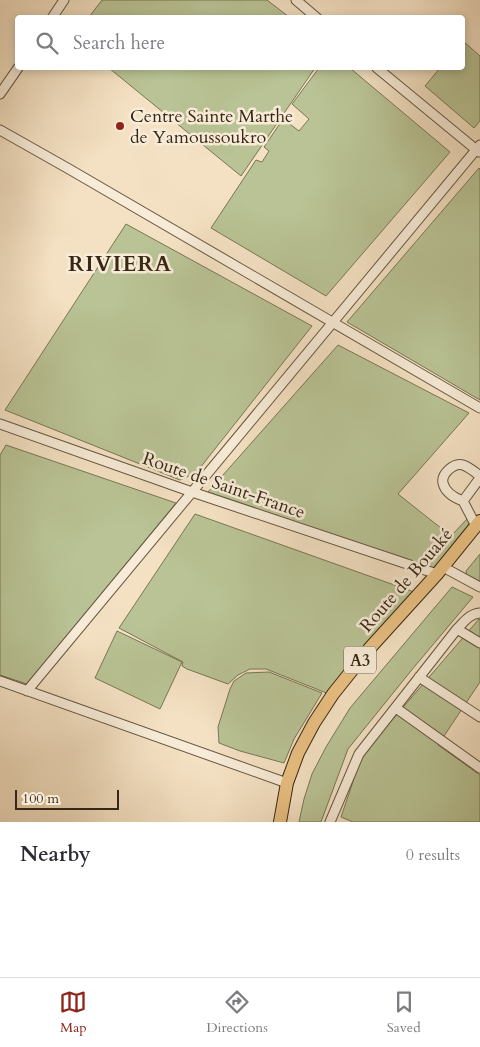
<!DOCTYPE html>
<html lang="en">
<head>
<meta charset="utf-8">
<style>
	body { margin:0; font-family:Cardo,serif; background:#f2f2f3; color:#2b2b33 }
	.scale { position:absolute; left:15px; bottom:12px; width:104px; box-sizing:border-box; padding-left:5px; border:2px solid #372815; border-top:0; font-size:14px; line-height:18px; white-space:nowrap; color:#372815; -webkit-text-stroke:4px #f8ecd8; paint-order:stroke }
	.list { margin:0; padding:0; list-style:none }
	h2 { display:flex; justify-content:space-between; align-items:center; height:65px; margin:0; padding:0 20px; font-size:21px }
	h2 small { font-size:16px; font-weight:400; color:#7c7c81 }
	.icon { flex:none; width:28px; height:28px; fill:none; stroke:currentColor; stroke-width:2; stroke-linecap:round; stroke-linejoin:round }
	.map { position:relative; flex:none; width:480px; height:822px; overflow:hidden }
	.search { position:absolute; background:#fff; box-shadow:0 2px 8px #0003; left:15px; right:15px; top:15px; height:55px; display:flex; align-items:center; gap:12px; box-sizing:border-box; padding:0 18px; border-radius:5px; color:#7c7c81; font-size:19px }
	.sheet { height:155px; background:#fff }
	nav { display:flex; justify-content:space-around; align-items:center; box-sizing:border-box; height:70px; border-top:1px solid #e1e1e2; background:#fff; font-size:14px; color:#7c7c81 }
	nav a { display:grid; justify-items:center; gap:2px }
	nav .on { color:#8f2418 }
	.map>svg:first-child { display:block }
	.green { fill:#b9c395; stroke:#787655 }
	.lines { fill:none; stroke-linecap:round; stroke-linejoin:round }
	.minor-casing { stroke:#665640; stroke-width:11 }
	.highway-casing { stroke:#372815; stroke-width:14 }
	.minor { stroke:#f8ecd8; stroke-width:9 }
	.highway { stroke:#eac082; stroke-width:12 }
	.poi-dot { fill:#8f2418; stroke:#f8ecd8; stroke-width:2 }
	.labels { text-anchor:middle; stroke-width:5; stroke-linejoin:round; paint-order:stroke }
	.shield { fill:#f8ecd8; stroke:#716350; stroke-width:1 }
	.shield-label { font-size:16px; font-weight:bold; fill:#372815 }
	.poi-label { font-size:18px; fill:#372815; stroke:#f8ecd8; text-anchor:start }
	.street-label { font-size:18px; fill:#372815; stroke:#f8ecd8 }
	.district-label { font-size:22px; font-weight:bold; letter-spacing:1px; fill:#372815; stroke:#f8ecd8 }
</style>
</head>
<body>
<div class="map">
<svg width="480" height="822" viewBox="0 0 480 822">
	<rect width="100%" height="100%" fill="#f4e1c3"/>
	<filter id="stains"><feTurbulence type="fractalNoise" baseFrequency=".004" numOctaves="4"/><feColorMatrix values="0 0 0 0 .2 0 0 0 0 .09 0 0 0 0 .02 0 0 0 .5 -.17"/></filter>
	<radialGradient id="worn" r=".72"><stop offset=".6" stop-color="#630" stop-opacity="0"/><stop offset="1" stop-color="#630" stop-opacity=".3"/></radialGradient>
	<!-- green -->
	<path class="green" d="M102 0H267L289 17H89Z
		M463 41 480 56V121L474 128 425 86 440 68H462Z
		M109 68H315L241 176Z
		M319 68H350L450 152 326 296 211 228 256 160 262 162 269 151 264 147 283 119 299 131 309 119 292 104Z
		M479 168 480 169V400L347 322Z
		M126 224 312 326 196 473 180 480 5 410Z
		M338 345 469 413 398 494 451 536 467 519 474 526 437 572 208 492Z
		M6 445 176 503 27 684 0 675V455Z
		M195 514 414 592 329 694 266 669H250L238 675 228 684 187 669 182 666 183 662 119 628Z
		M480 554V583C474 580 466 578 466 571Z
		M452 587 473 597 410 672 348 749 321 822H299L304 799 312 774 326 747 350 708Z
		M479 619 480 620V682L438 745 480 775V822H353L341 817 362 755Z
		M117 631 182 662 160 709 95 678Z
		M269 672 322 693 294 739 284 763 240 751 219 743 218 727 230 689 234 681 246 673Z"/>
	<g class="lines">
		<defs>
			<path id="minor" d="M296 0 317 18
				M52 18 64 0
				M377 68 479 152
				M0 94 18 68
				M0 130 69 169 480 408
				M0 424 192 492 437 574
				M463 501C455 498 445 492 443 483 441 474 454 462 463 465 469 467 475 472 480 476
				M476 526 463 501 480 478
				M443 567 480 587
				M457 629 480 643
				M419 677 480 717
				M0 681 287 783
				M27 691 480 145
				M396 708 480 768
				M330 822 359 754 457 629C464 622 469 614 480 613"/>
			<path id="highway" d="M280 822 287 783 298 753 314 723 333 694 369 649 437 574 480 521"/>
		</defs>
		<!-- minor casing -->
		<use href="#minor" class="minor-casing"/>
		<!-- highway casing -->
		<use href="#highway" class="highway-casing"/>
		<!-- minor -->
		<use href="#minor" class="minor"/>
		<!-- highway -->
		<use href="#highway" class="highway"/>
	</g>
	<!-- markers -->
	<circle class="poi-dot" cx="120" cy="126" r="5"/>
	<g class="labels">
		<!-- shield labels -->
		<rect class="shield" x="344" y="646.5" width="32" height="27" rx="4"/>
		<g class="shield-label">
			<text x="360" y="666">A3</text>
		</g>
		<!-- poi labels -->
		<g class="poi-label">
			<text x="130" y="122">Centre Sainte Marthe<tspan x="130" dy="21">de Yamoussoukro</tspan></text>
		</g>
		<!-- street labels -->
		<g class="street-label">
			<text transform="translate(224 485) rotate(19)" y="6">Route de Saint-France</text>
			<text transform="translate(406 580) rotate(-49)" y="6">Route de Bouaké</text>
		</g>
		<!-- district labels -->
		<g class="district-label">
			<text x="120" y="271">RIVIERA</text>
		</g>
	</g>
	<rect width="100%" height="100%" filter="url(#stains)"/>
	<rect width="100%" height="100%" fill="url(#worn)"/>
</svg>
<div class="scale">100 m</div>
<div class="search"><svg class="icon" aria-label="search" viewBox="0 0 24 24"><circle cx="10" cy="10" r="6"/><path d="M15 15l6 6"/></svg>Search here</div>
</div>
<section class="sheet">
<h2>Nearby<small>0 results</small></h2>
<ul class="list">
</ul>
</section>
<nav>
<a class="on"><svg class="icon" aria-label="map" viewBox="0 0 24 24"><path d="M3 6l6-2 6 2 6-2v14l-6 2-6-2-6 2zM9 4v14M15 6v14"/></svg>Map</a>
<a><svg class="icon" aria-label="directions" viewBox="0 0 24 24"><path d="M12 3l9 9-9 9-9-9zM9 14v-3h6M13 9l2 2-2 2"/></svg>Directions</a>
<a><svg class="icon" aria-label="saved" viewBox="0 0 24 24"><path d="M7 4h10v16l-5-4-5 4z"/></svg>Saved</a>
</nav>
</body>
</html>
